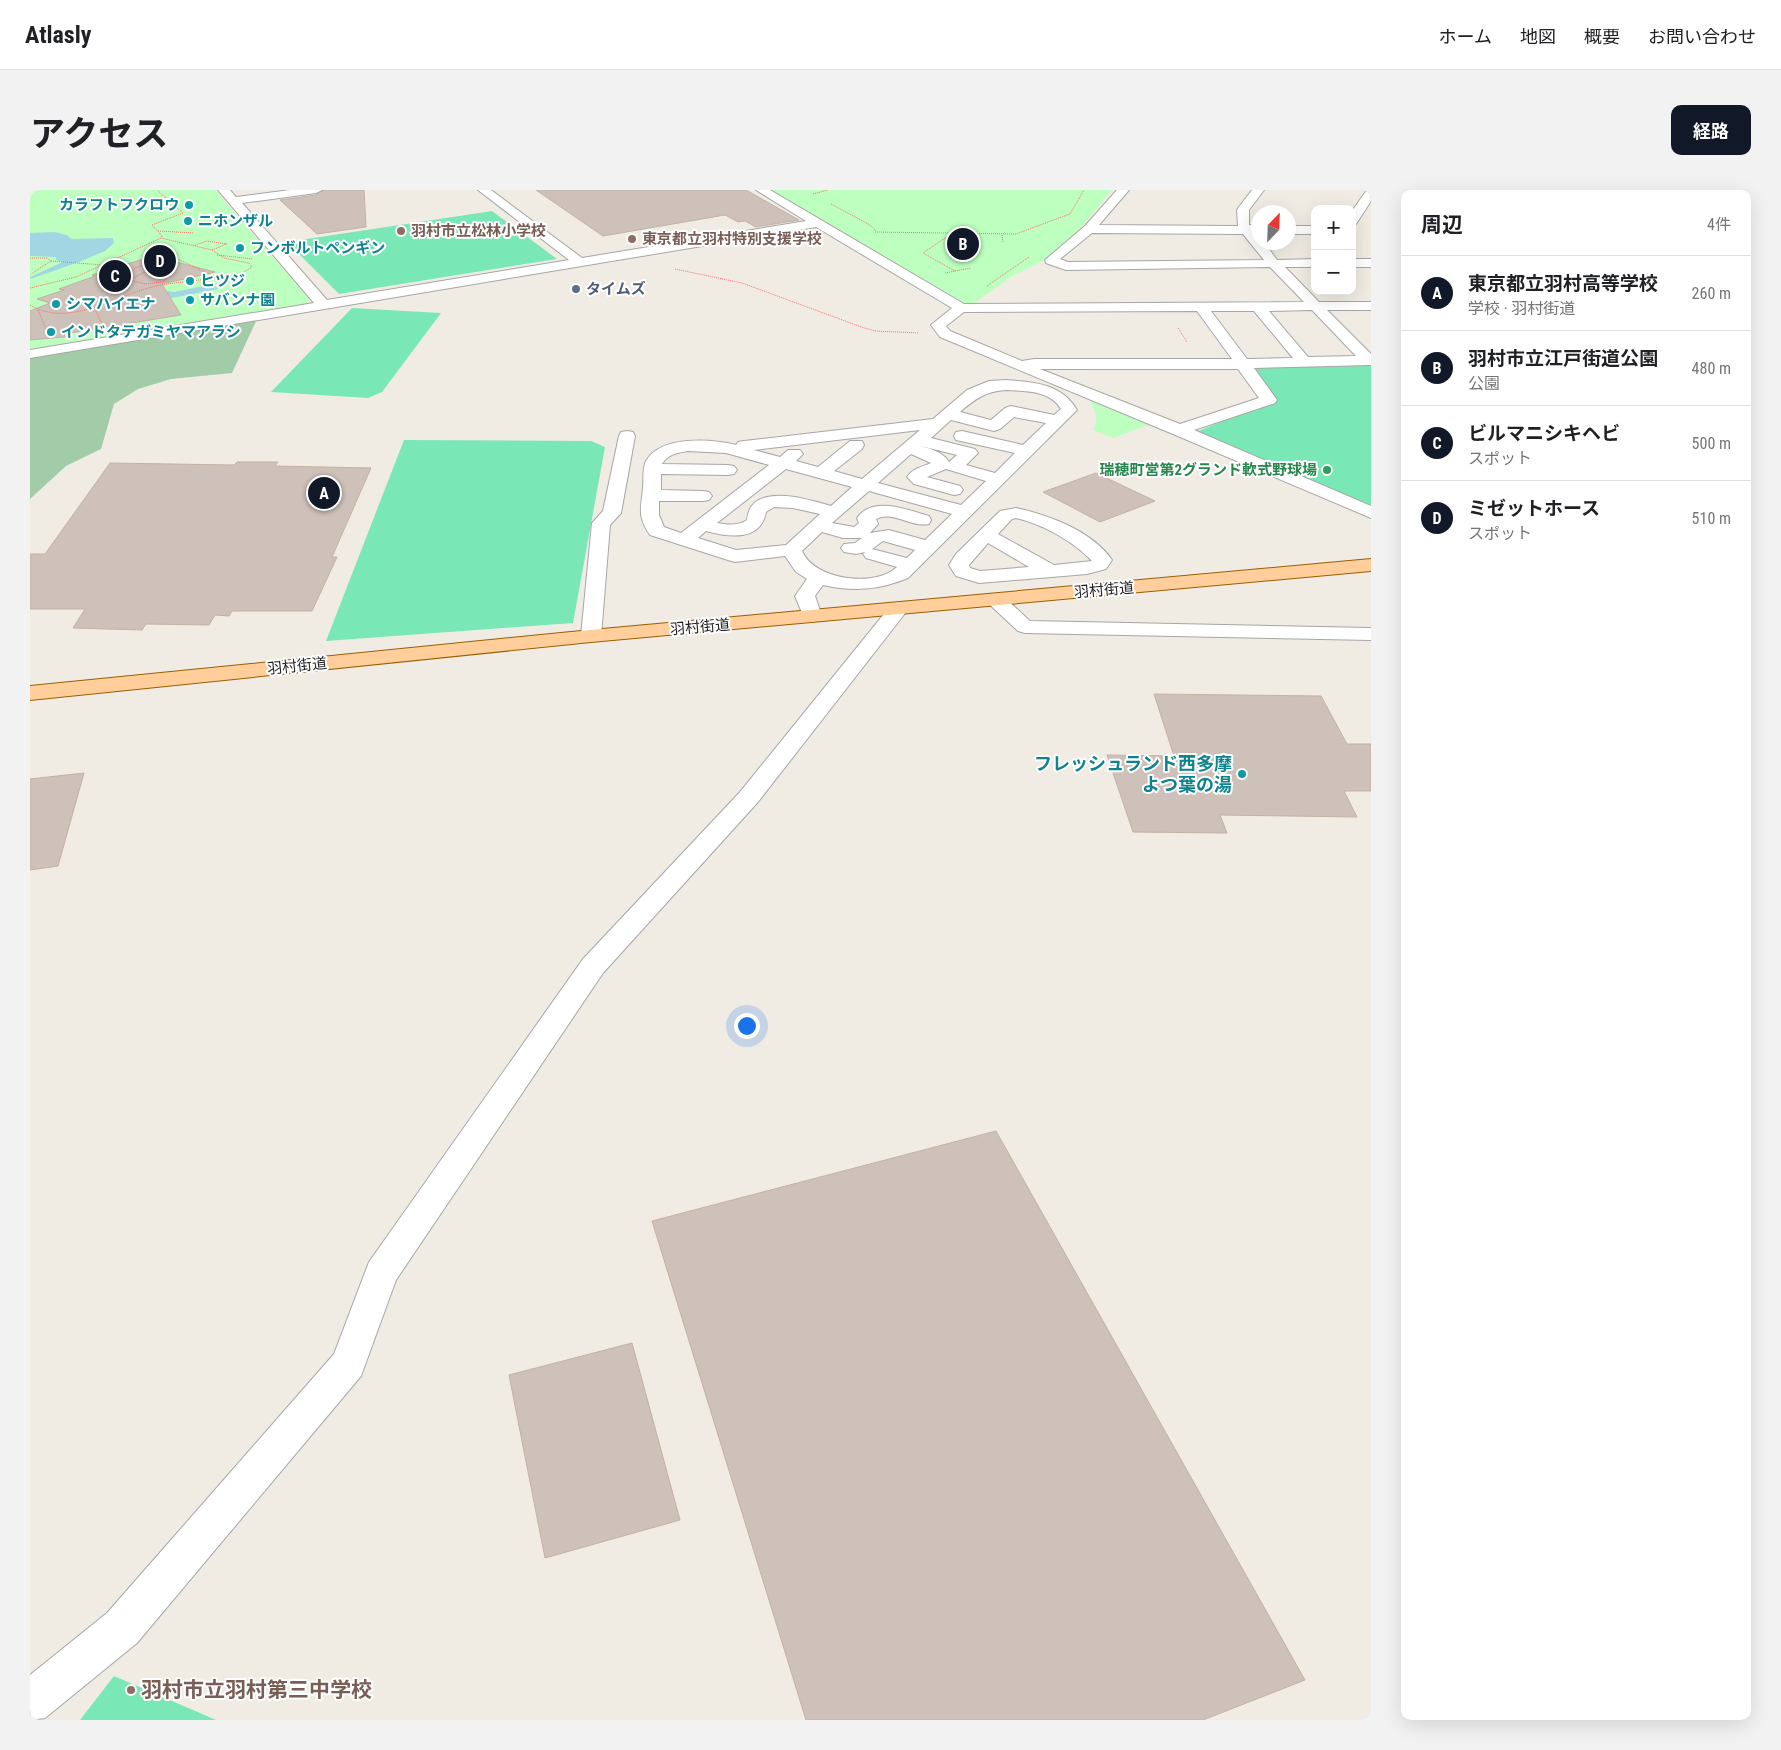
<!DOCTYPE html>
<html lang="ja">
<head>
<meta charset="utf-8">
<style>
	body { margin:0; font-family:"Roboto Condensed","Noto Sans JP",sans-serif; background:#f2f2f2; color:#202124 }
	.controls { position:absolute; right:15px; top:15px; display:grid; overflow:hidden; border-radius:10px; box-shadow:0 5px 20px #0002 }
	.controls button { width:45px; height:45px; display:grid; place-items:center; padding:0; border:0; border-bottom:1px solid #e0e0e0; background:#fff; color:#202124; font:25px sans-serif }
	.compass { position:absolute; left:1221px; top:15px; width:45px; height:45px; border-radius:50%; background:#fff; box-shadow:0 5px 20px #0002; rotate:23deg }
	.you { position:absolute; left:716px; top:835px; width:18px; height:18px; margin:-12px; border:4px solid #fff; border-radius:50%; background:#1a73e8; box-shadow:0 0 0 8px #1a73e833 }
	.badge { display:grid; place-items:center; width:32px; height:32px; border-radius:50%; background:#111827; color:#fff; font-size:16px; font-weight:700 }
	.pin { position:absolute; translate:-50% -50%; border:2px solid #fff; box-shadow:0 1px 5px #0006 }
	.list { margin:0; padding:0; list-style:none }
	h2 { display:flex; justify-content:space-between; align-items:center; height:65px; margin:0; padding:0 20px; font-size:21px }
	h2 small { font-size:16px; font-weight:400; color:#757577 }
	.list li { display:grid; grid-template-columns:32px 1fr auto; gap:15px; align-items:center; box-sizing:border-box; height:75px; padding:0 20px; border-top:1px solid #e0e0e0 }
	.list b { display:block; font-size:19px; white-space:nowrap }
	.list p { margin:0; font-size:16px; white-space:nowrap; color:#757577 }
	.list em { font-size:16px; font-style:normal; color:#757577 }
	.map { position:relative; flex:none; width:1341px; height:1530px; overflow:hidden; border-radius:10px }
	header { display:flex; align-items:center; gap:30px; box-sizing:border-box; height:70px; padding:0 25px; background:#fff; border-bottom:1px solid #e0e0e0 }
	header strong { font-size:24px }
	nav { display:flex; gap:28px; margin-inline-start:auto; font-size:18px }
	.intro { display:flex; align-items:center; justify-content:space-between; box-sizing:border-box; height:120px; padding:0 30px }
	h1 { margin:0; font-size:35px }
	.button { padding:12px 22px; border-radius:10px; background:#111827; color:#fff; font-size:18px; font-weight:700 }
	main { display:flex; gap:30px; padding:0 30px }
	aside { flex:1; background:#fff; border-radius:10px; box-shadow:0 5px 20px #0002 }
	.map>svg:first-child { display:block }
	.cemetery { fill:#a2cca7 }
	.park { fill:#bcffbe }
	.pitch { fill:#7ae7b7 }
	.water { fill:#a0d7e2 }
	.building { fill:#cdc1b9; stroke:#c4b1a4 }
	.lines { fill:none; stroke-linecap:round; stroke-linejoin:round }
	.minor-casing { stroke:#a6a6a6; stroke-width:2 }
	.major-casing { stroke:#995f00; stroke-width:2 }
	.path { stroke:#ff6e66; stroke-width:1; stroke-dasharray:1 1; stroke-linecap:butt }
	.minor { fill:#fff; fill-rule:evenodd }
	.major { fill:#ffce9a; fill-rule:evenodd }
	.culture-dot { fill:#0f9aa8; stroke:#fff; stroke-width:2 }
	.education-dot { fill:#8d6e63; stroke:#fff; stroke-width:2 }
	.service-dot { fill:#5c6f8a; stroke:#fff; stroke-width:2 }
	.leisure-dot { fill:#2e9e5b; stroke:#fff; stroke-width:2 }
	.labels { text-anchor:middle; stroke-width:4; stroke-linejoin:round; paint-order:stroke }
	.far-culture-label { font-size:15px; font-weight:bold; fill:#0d838f; stroke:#fff; text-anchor:start }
	.far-education-label { font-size:15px; font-weight:bold; fill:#785e54; stroke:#fff; text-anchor:start }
	.far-service-label { font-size:15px; font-weight:bold; fill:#4e5e75; stroke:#fff; text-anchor:start }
	.far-leisure-label { font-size:15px; font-weight:bold; fill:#27864d; stroke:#fff; text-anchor:end }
	.far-street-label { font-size:15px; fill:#1f1f1f; stroke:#fff }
	.culture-label { font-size:18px; font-weight:bold; fill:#0d838f; stroke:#fff; text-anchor:end }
	.near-education-label { font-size:21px; font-weight:bold; fill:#785e54; stroke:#fff; text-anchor:start }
</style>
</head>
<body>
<header>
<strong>Atlasly</strong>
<nav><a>ホーム</a><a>地図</a><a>概要</a><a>お問い合わせ</a></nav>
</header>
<div class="intro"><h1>アクセス</h1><a class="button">経路</a></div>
<main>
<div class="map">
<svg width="1341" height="1530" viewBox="0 0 1341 1530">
	<rect width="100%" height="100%" fill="#f0ece4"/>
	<!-- cemetery -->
	<path class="cemetery" d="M227 129 202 183 141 189 108 199 84 214 71 259 36 276 0 309V167Z"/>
	<!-- park -->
	<path class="park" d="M0 0H185L280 110 274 114 0 159Z
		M741 0H1082L1050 39 1015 70 982 86 944 113H934Z
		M1059 210 1120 234 1083 248 1063 240C1069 229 1066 220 1059 210Z"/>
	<!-- pitch -->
	<path class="pitch" d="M462 21 527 69 309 104 257 52Z
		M322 118 411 123 352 202 338 208 241 202Z
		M1341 176V319L1166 242 1242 211 1221 177Z
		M374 250 561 251 575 257 543 433 296 451Z
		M84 1486 186 1530H50Z"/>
	<!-- water -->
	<path class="water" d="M25 42 37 45 42 49 83 48 84 53 75 61 49 72 0 89V87L33 72 26 70V67L0 66V43Z
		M183 94 188 99 142 108H117L138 101 144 102Z"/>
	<!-- building -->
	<path class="building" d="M294 0H334L336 37 287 44 250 10 286 5Z
		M506 0H716L769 30 726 37 715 31 708 32 695 25 573 46Z
		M123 66 185 82 132 94 151 125 34 144 35 147 0 150V121L20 113 7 109 34 100 29 99 65 86 62 85Z
		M207 272H248L245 276 341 278 302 367H307L282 421H202L199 426 185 425 179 435 116 434 112 440 43 438 55 419H0V364H15L80 273 204 275Z
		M1066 283 1125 311 1070 332 1013 302Z
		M1124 504 1291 506 1317 554H1341V601H1314L1327 627 1190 625 1197 643 1103 642 1077 565 1144 566Z
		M54 583 28 676 0 680V589Z
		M966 941 1275 1490 1173 1530H776L622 1031Z
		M602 1153 650 1330 515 1368 479 1185Z"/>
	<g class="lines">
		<defs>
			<path id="minor" d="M188 0H200L206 7 260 0H292L286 3 212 13 297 110 539 70 448 0H461L552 68 776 31 726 0H740L934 114 1274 112 1240 77 1036 80 1016 73 1015 70 1055 36 1087 0H1099L1069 35 1208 36 1207 20 1209 17 1222 0H1234L1219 20V35L1228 36V44H1226L1228 52H1234L1247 70 1285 69V77H1255L1289 112H1341V120H1297L1341 164V175L1224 178 1247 210 1245 213 1164 240 1341 316V328L1143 244 910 147 901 135 922 118 786 37 0 168V160L284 113ZM1062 43 1213 44 1234 70 1038 72 1030 69ZM1282 120 1326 166 1278 167 1239 121ZM1167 121 1202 169H1004L992 171 920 141 916 136 934 122ZM1181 121H1224L1263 168 1217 169ZM1010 179H1208L1229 208 1150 234Z
				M1337 0H1341V11L1326 34 1322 35V21Z
				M1258 36H1285V44H1258Z
				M1322 69H1341V77H1322Z
				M976 190C1004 192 1032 194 1047 220L878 388C849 400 823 402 793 395L785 406 792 426 789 430 782 432 775 430 765 406 777 389 766 382 755 366 705 372 698 370 620 345C607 326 611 319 613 298 614 289 612 279 616 271 631 245 682 249 706 255L708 252 714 251 903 229 937 200 959 191ZM976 200C995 201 1020 200 1031 219L1024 225 981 216 975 218 961 230 930 222C945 209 956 201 976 200ZM984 227 1016 233 993 255 932 241 926 242 924 246 926 250 985 263 965 283 936 275 948 263 945 259 901 248 921 230 964 241 970 239ZM890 240 832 289 804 281 832 259 834 255 832 251H820L788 277 766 271 773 264 770 260H758L750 267 724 260ZM891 256 927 265 919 272C913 262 901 259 891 256ZM658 261 696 263 739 275 651 343 634 337 629 325V311H673L679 310 682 306 679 302 673 301 631 300V284L698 285 704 284 707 280 704 276 698 275 632 274C638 264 647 263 658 261ZM881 264 901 273C892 277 883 278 877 287L884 294 924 305 930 304 933 300 930 296 897 287 916 279 956 291 931 315 848 293ZM756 279 822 297 801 316C778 309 720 291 717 330 708 336 698 335 687 333ZM839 301 922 324 895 350 859 340 840 343 848 334 846 329C863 320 881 338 899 334L901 330 899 326C878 320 843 305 827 328L829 333 824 337 802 333ZM744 317 763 318 790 324 756 355 706 360 668 348 676 341C698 347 731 352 736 322ZM792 342 813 348H832L825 353 814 354 811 358 814 362 826 364 835 362 833 364 836 368 867 377C845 398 784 390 772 361ZM853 351 885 360 877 368 842 359Z
				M597 241 603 242 605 246 591 323 580 335 571 446 568 450 561 452 554 450 551 446 562 333 573 321 589 246 591 242Z
				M986 318C1019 325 1062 341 1082 370L1076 379 1057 384 949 393 926 386 919 375 926 364 970 321ZM986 328C1012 334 1043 351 1062 371L1024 375 968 344 982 329ZM958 353 999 377 950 381 940 378 939 375Z
				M966 404 973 406 1000 431 1341 438V450L995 443 988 441 959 414 956 410 959 406Z
				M869 412 876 414 879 418 876 422 728 612 573 783 366 1090 331 1186 107 1453 15 1528 0 1530V1485L77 1423 304 1164 339 1072 553 769 710 602 862 414Z"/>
			<path id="major" d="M1341 369V381L561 452 0 510V496L561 440Z"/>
		</defs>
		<!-- minor casing -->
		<use href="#minor" class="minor-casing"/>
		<!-- major casing -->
		<use href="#major" class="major-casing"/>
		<!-- path -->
		<path class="path" d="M783 4 798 0
			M801 14 840 35 846 41
			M128 41 164 43
			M845 42 986 44 1040 24 1054 0
			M972 45 973 53
			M163 56 177 51 197 54 182 60
			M924 57 950 63
			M134 65C167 73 176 92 214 87
			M187 65 223 69
			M0 68H17L21 71 1 84
			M21 71 73 75
			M645 79 712 93 834 138 846 141 889 143
			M925 81 941 78
			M915 83 925 81 893 63 921 44
			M103 85 101 83 105 78 118 73 132 78 140 85 132 93
			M131 92 115 94 99 90 115 82 134 81
			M957 96 999 67
			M0 98 46 87 131 48 132 46 122 35 153 23 127 0
			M0 115C41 139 86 104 127 96 152 91 178 90 203 85L214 82 222 77 219 73 194 68 182 60 131 48
			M64 117 71 132
			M8 120 16 139 18 138
			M1148 138 1157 152"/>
		<!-- minor -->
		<use href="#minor" class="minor"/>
		<!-- major -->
		<use href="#major" class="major"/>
	</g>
	<!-- markers -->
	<g class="culture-dot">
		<circle cx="159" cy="15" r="5"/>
		<circle cx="158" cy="31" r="5"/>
		<circle cx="210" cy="58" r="5"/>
		<circle cx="160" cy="91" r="5"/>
		<circle cx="160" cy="110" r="5"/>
		<circle cx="26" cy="114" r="5"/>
		<circle cx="21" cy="142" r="5"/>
		<circle cx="1212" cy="584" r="5"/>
	</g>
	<g class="education-dot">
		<circle cx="371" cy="41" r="5"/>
		<circle cx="602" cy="49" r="5"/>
		<circle cx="101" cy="1500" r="5"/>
	</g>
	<circle class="service-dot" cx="546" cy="99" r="5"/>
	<circle class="leisure-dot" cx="1297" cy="280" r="5"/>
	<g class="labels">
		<!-- far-culture labels -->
		<g class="far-culture-label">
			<text x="149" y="20" text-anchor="end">カラフトフクロウ</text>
			<text x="168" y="36">ニホンザル</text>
			<text x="220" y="63">フンボルトペンギン</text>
			<text x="170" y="96">ヒツジ</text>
			<text x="170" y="115">サバンナ園</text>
			<text x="36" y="119">シマハイエナ</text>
			<text x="31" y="147">インドタテガミヤマアラシ</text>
		</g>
		<!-- far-education labels -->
		<g class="far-education-label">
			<text x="381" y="46">羽村市立松林小学校</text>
			<text x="612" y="54">東京都立羽村特別支援学校</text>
		</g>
		<!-- far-service labels -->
		<g class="far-service-label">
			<text x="556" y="104">タイムズ</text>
		</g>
		<!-- far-leisure labels -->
		<g class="far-leisure-label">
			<text x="1287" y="285">瑞穂町営第2グランド軟式野球場</text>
		</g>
		<!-- far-street labels -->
		<g class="far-street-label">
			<text transform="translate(1074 400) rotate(-5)" y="5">羽村街道</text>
			<text transform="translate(670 437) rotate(-5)" y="5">羽村街道</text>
			<text transform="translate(267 476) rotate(-6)" y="5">羽村街道</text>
		</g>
		<!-- culture labels -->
		<g class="culture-label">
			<text x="1202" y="580">フレッシュランド西多摩<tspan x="1202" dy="21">よつ葉の湯</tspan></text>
		</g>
		<!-- near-education labels -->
		<g class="near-education-label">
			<text x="111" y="1507">羽村市立羽村第三中学校</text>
		</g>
	</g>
</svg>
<div class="controls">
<button>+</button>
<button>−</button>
</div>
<svg class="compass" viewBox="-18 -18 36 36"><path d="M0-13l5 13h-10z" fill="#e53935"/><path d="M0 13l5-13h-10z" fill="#757577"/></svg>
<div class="you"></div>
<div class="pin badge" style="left:294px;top:303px">A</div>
<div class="pin badge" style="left:933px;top:54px">B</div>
<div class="pin badge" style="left:85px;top:86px">C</div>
<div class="pin badge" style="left:130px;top:71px">D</div>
</div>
<aside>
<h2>周辺<small>4件</small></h2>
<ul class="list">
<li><span class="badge">A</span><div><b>東京都立羽村高等学校</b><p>学校 · 羽村街道</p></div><em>260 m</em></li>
<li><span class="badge">B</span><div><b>羽村市立江戸街道公園</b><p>公園</p></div><em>480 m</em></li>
<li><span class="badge">C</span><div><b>ビルマニシキヘビ</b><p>スポット</p></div><em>500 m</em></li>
<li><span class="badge">D</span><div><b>ミゼットホース</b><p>スポット</p></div><em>510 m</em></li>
</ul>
</aside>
</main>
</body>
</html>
